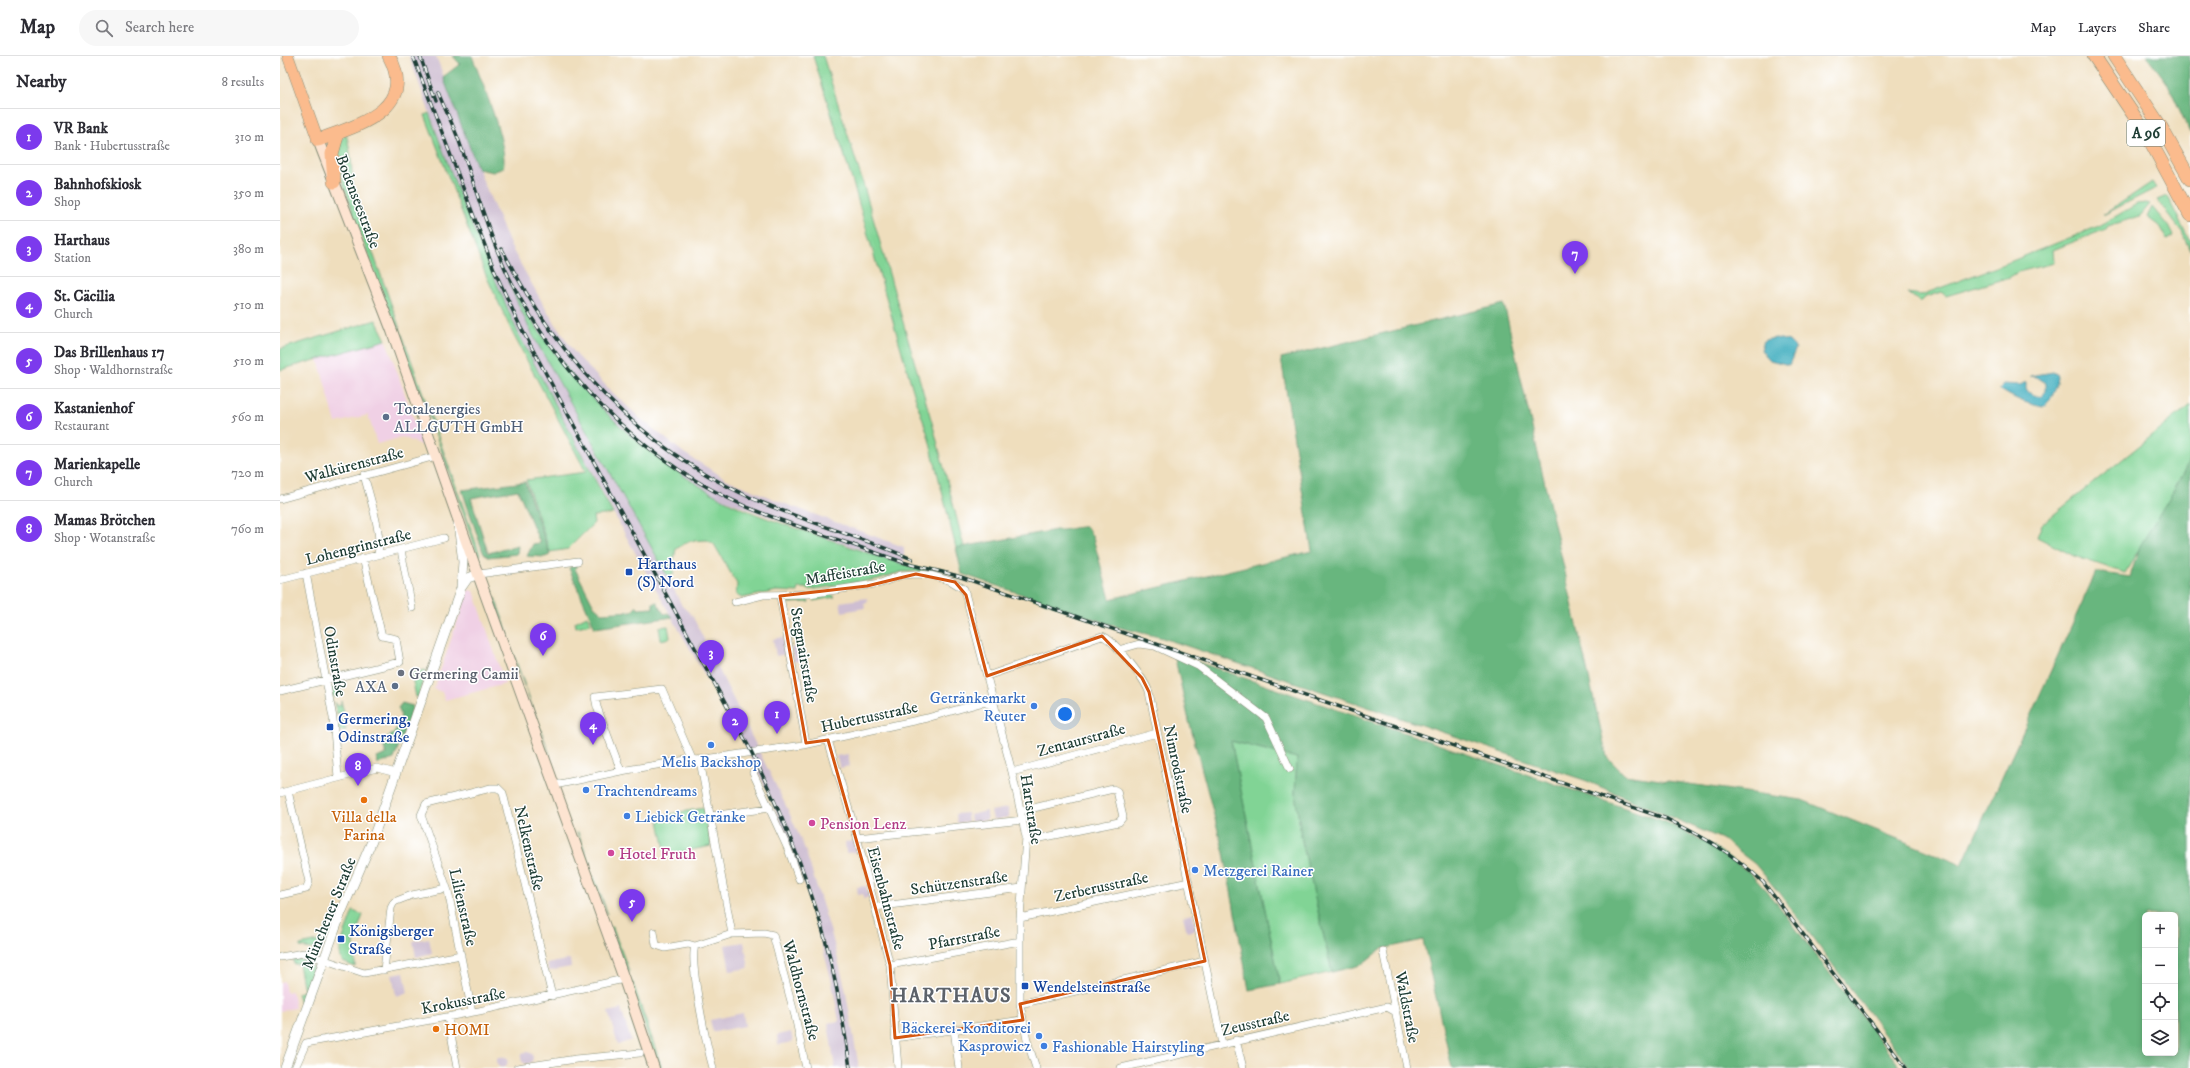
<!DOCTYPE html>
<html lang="en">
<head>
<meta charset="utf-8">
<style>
	body { margin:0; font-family:"IM FELL DW Pica",serif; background:#f7f7f7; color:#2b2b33 }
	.controls { position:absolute; right:12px; bottom:12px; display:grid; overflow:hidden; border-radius:6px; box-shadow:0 2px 6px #0003 }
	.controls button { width:36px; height:36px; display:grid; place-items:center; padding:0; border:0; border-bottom:1px solid #e1e1e2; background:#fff; color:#2b2b33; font:20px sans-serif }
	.you { position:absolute; left:785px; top:658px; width:14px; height:14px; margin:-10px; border:3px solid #fff; border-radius:50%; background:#1a73e8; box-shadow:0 0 0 6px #1a73e833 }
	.badge { display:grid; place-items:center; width:26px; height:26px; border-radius:50%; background:#7c3aed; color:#fff; font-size:13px; font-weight:700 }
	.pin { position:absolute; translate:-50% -33px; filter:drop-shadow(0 1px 2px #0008) }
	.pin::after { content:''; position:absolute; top:21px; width:14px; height:12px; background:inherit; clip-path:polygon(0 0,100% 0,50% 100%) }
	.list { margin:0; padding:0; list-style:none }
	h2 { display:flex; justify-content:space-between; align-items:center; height:52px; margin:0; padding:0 16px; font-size:17px }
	h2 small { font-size:13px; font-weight:400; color:#7c7c81 }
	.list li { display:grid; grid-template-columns:26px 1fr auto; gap:12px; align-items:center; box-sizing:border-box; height:56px; padding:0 16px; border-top:1px solid #e1e1e2 }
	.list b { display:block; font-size:15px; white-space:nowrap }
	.list p { margin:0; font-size:13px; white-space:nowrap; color:#7c7c81 }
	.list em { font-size:13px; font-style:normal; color:#7c7c81 }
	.icon { flex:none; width:22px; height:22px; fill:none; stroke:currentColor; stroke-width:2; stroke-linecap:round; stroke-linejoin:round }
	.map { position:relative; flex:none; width:1910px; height:1012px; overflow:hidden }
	header { display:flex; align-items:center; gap:24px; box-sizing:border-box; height:56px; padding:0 20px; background:#fff; border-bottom:1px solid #e1e1e2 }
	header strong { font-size:19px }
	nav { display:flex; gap:22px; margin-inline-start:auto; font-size:14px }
	.search { width:280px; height:36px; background:#f7f7f7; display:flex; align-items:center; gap:10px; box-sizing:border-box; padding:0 14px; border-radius:22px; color:#7c7c81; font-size:15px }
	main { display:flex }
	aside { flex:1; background:#fff }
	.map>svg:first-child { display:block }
	.built { fill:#f0d0e5 }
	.industrial { fill:#cebed2 }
	.green { fill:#81d495; stroke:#508864 }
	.forest { fill:#68b67e; stroke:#447a59; fill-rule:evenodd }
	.water { fill:#42afc0; stroke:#30767a }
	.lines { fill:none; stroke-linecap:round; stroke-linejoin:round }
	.minor-casing { stroke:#878e78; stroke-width:8 }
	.tertiary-casing { stroke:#878e78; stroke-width:10 }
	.secondary-casing { stroke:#878e78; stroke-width:12 }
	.primary-casing { stroke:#878e78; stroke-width:12 }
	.motorway-casing { stroke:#878e78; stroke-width:14 }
	.minor { stroke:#fff; stroke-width:7 }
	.tertiary { stroke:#fff; stroke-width:9 }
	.secondary { stroke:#fde4d1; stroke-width:10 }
	.primary { stroke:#fbbb8d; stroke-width:11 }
	.motorway { stroke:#fbbb8d; stroke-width:13 }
	.rail-casing { stroke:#1f3d34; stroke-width:3.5 }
	.rail { stroke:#fff; stroke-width:2; stroke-dasharray:6; stroke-linecap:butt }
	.marked { fill:none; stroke:#d45610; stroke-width:3; stroke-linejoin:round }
	.service-dot { fill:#5c6f8a; stroke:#fff; stroke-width:1.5 }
	.transit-dot { fill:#1a4fb4; stroke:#fff; stroke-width:1.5 }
	.worship-dot { fill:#6b7280; stroke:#fff; stroke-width:1.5 }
	.shop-dot { fill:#3f7fe0; stroke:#fff; stroke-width:1.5 }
	.food-dot { fill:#e8710a; stroke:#fff; stroke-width:1.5 }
	.hotel-dot { fill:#d1479c; stroke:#fff; stroke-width:1.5 }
	.labels { text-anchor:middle; stroke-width:3; stroke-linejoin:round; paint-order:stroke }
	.shield { fill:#fff; stroke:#627771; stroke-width:1 }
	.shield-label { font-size:15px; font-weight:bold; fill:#1f3d34 }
	.street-label { font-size:16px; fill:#1f3d34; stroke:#fff }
	.service-label { font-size:16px; fill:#4e5e75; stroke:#fff; text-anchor:start }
	.transit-label { font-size:16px; fill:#164399; stroke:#fff; text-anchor:start }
	.worship-label { font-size:16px; fill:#5b616d; stroke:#fff; text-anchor:start }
	.shop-label { font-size:16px; fill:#366cbe; stroke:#fff; text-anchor:start }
	.food-label { font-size:16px; fill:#c56008; stroke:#fff }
	.hotel-label { font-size:16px; fill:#b23c85; stroke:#fff; text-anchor:start }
	.district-label { font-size:20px; font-weight:bold; letter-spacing:1px; fill:#5c626a; stroke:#fff }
</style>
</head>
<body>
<header>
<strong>Map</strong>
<div class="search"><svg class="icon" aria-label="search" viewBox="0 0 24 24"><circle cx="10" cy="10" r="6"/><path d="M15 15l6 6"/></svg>Search here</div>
<nav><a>Map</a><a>Layers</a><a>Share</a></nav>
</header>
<main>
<aside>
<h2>Nearby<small>8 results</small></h2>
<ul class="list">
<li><span class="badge">1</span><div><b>VR Bank</b><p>Bank · Hubertusstraße</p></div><em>310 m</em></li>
<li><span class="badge">2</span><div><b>Bahnhofskiosk</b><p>Shop</p></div><em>350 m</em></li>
<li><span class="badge">3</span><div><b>Harthaus</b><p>Station</p></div><em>380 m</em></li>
<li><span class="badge">4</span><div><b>St. Cäcilia</b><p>Church</p></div><em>510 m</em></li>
<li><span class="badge">5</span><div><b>Das Brillenhaus 17</b><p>Shop · Waldhornstraße</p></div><em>510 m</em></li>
<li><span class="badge">6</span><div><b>Kastanienhof</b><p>Restaurant</p></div><em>560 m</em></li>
<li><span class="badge">7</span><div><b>Marienkapelle</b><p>Church</p></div><em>720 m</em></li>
<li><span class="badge">8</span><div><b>Mamas Brötchen</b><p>Shop · Wotanstraße</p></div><em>760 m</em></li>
</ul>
</aside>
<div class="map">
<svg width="1910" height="1012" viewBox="0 0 1910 1012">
	<rect width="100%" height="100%" fill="#fff"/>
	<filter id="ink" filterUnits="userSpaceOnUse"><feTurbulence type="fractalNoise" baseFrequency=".025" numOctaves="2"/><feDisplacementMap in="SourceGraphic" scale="8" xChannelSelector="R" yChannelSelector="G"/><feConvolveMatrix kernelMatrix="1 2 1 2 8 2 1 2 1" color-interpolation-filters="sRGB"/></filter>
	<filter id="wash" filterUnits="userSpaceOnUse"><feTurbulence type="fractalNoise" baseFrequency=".012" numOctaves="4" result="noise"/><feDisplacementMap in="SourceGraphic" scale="16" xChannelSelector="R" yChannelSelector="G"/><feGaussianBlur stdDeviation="0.9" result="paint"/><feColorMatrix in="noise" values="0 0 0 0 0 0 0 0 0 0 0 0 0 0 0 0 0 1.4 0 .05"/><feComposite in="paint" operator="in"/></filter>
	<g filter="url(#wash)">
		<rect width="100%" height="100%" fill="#efdebd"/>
		<!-- built -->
		<path class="built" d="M106 284 143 390 123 381 97 388 88 359 56 367 38 303Z
			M188 534 194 535 225 628 165 644 162 636 154 633Z
			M4 925 6 936 12 935 15 952 0 955V926Z"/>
		<!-- industrial -->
		<path class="industrial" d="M129 0H156L202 122 231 191 266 253 294 296 330 334 361 363 404 397 446 423 503 447 624 491V509L465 452 436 440 393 413 348 377 317 349 283 311 231 231 250 274 389 523 402 550 412 559 508 754 525 793 552 880 565 931 579 1012H555L548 967 559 965 551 922 525 830 490 740 464 688 348 484 238 277 184 151Z
			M587 542 588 546 584 547 585 552 562 556 560 546Z
			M503 581 506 598 496 600 493 583Z
			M521 590 524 604 514 606 511 592Z
			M568 698 570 710 560 712 556 700Z
			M728 752 729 761 713 764 711 755Z
			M707 755V764L691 766 690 759Z
			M687 757 688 766 677 767 676 758Z
			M574 785 577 796 566 797 565 786Z
			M586 830 589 841 583 843V838L578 839 577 831Z
			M913 858 916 874 907 876 903 860Z
			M149 882 152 897 136 901 133 885Z
			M464 886 469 912 450 915 445 889Z
			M290 903 291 911 269 915 267 908Z
			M124 916 128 937 116 940 112 918Z
			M341 953 351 984 338 989 328 956Z
			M463 957 465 970 433 976 430 964Z
			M511 976 513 986 498 989 497 979Z
			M241 1002a6 6 0 1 1 12 0a6 6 0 1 1-12 0Z
			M216.5 1006a5.5 5.5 0 1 1 11 0a5.5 5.5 0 1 1-11 0Z"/>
		<!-- green -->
		<path class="green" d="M533 0H543L582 124 655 377 684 491 676 492 648 379 635 341 573 127Z
			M149 57 184 151 238 277 333 458 313 460 314 467 288 493 270 496 246 424 306 416 233 278 205 217 145 59Z
			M66 78C73 101 71 126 76 149L196 487 200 499 198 500 151 365 73 159C69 136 45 98 66 78Z
			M1872 126 1876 132 1823 159Z
			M1887 140 1910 185V195L1902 176 1877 144Z
			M1866 147 1870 148 1860 160 1828 170 1826 173 1773 194 1774 207 1738 216 1730 221 1666 240 1661 236 1646 241 1640 246 1628 237 1641 239 1727 207 1819 170 1857 148Z
			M1872 151 1888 170 1893 180 1887 184 1879 170 1867 161Z
			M228 225C279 315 344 388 435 439 470 459 511 470 548 483 582 495 615 507 649 515L621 516 598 523 529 534 526 532H519L518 536 497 535 462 542 456 539 457 528 434 488 427 484 409 485 396 493 394 503H391L394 518 388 521 250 274Z
			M96 264 106 284 0 314V293Z
			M1910 349V403L1897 429 1845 517 1794 500 1757 481 1762 468Z
			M552 538 555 541 533 545 536 540Z
			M527 541 529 546 506 547 507 543Z
			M215 542 228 577V579L214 544Z
			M307 560 311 568 296 571 295 566Z
			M388 570 390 582 381 584 379 571Z
			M232 597H233L270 699Z
			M146 614 138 641H136L131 616Z
			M59 626 62 639 53 641 51 633Z
			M61 645 64 656 57 658 54 647H56L57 650 61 649Z
			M63 663 66 674 59 675 58 664Z
			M951 685 1017 702 1015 737 1022 785 1052 916 1000 928Z
			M424 752 431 790 386 799 378 760Z
			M297 776H298L310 808H308Z
			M314 821 327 856V858L312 822Z
			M73 855 83 859 74 884 75 911 63 906 60 900V890Z
			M332 870 349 915 348 918 330 871Z
			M44 884 41 891 31 893 20 891V889Z
			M18 903 28 906 33 912 20 947 17 937 24 935 19 908H14L13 904Z
			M351 925 353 927 382 1012H379L350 926Z"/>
		<!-- forest -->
		<path class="forest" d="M173 0H192C200 21 230 93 223 112L213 116 198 113 163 21 180 8Z
			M1867 0H1910V77L1888 28Z
			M1224 248 1327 701 1345 719 1522 744 1682 809 1816 516 1850 521 1860 490 1897 429 1910 403V1012H1630L1499 837 1475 808 1442 783 1307 725 883 582 838 571 682 518 676 492 776 474C787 475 796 470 807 471L813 482 830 543 1032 495 1001 302ZM1865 859H1895V997H1865Z
			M245 426 270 499 265 501 247 500 253 488 260 487 238 434 191 442 208 497 238 490 237 498 208 501 203 496 182 434Z
			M292 509 298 510 295 513 314 550 322 557 352 555 357 550 358 553 373 552V547L377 546 384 558 388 557 393 561 315 572 289 512Z
			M894 598 1386 766 1433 790 1469 816 1493 842 1621 1012H1172L1143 884 1101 893 1081 909 1052 916 1022 785 1015 737 1017 702 951 685 1000 928 969 934 944 797 909 665Z
			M122 647 133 650 114 703 98 708 97 702 106 698 102 685C113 681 126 664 118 652Z"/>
		<!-- water -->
		<path class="water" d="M1496 282 1509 285 1516 292 1509 309 1490 304 1481 294 1484 284Z
			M1773 316 1778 319C1778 330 1772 344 1763 351 1744 347 1735 343 1719 333L1724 328 1740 329 1746 326V334L1754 340 1761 341 1766 335V327L1757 321 1750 320Z"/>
	</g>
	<g filter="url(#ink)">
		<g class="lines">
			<defs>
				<path id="minor" d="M84 419C89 439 103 479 98 498
					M0 443 156 400
					M121 494 132 552
					M26 517 53 662 58 721
					M199 518 298 505
					M0 524 164 482
					M500 540 526 687
					M455 546 483 539 529 538 556 534 601 527 621 519 636 518 651 519 671 525 684 533 732 716 746 781 740 862V948L747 984 756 1012
					M838 594 859 588 875 590 918 610 986 662 1010 713
					M707 620 822 580C834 583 865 624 869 636L942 988
					M0 635 120 606 116 583 102 580 83 502
					M548 684 576 777 610 909 618 1012
					M418 704 421 710 452 878
					M341 715 317 651 315 641 382 633 412 703
					M732 716 877 677
					M473 717 508 793 519 823
					M275 729 341 715 412 703 418 704 524 689 647 662 704 646 715 651
					M0 737 97 712 116 717
					M741 755 833 733 837 735 843 761 839 766 746 785
					M430 760 490 752
					M577 782 743 764
					M0 839 26 833 29 826 8 735
					M595 851 742 832
					M740 862 909 826
					M374 876 376 889 385 892 408 888 415 890 452 878 484 877 493 879 515 960 526 1012
					M415 890C409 907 427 991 433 1012
					M1103 895 1127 1012
					M0 901 24 897 84 917 181 899
					M610 909 740 885
					M104 914 111 852 114 846 132 839 167 832
					M740 948 925 905
					M192 956 168 835 141 759 146 748 211 732H218L223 737 272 940
					M168 961 177 1012
					M674 973 679 1012
					M615 982 743 964
					M956 984 963 1012
					M15 1012 26 987 199 955 344 923
					M237 1012 296 1003 360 997
					M841 1012 1107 951 1114 955"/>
				<path id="tertiary" d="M178 468 183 506 181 531
					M5 1012 61 857 92 785 181 532 188 522 199 518"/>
				<path id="secondary" d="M38 84 112 275 178 463 344 923 374 1012"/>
				<path id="primary" d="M8 0 38 84"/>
				<path id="motorway" d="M1814 0 1867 79 1910 159
					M1834 0 1881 71 1910 123
					M38 84C76 70 138 54 109 0
					M54 126 52 98 58 77"/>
			</defs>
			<!-- minor casing -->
			<use href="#minor" class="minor-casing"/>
			<!-- tertiary casing -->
			<use href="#tertiary" class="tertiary-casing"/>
			<!-- secondary casing -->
			<use href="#secondary" class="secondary-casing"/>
			<!-- primary casing -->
			<use href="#primary" class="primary-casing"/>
			<!-- motorway casing -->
			<use href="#motorway" class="motorway-casing"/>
			<!-- minor -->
			<use href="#minor" class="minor"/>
			<!-- tertiary -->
			<use href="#tertiary" class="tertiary"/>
			<!-- secondary -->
			<use href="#secondary" class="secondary"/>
			<!-- primary -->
			<use href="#primary" class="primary"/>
			<!-- motorway -->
			<use href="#motorway" class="motorway"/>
			<defs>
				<path id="rail" d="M133 0 215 216 240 270 469 691C502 758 531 826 549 898 558 936 565 974 570 1012
					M140 0 156 45
					M158 36C164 52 173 68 179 85 198 138 212 193 240 242 291 332 371 409 467 451 493 462 521 471 549 481 577 490 604 500 632 509 648 513 665 516 681 521L1387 763C1423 781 1453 797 1483 826L1626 1012
					M222 193C277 302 357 389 469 441 522 465 579 480 632 503"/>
			</defs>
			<!-- rail casing -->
			<use href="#rail" class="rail-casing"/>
			<!-- rail -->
			<use href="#rail" class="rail"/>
		</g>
	</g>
	<!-- marked area -->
	<path class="marked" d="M636 518 675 526 686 539 707 620 822 580 862 622 869 636 925 905 740 948 743 964 615 982 610 909 596 854 548 684 526 687 500 540 587 530Z"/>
	<!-- markers -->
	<g class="service-dot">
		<circle cx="106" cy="361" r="4"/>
		<circle cx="115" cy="630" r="4"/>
	</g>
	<g class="transit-dot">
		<rect x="345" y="512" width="8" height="8" rx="2"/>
		<rect x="46" y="667" width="8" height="8" rx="2"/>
		<rect x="57" y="879" width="8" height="8" rx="2"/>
		<rect x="741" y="926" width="8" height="8" rx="2"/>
	</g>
	<circle class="worship-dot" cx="121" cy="617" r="4"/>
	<g class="shop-dot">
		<circle cx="754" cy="650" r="4"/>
		<circle cx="431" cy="689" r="4"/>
		<circle cx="306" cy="734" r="4"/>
		<circle cx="347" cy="760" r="4"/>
		<circle cx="915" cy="814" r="4"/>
		<circle cx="759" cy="980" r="4"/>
		<circle cx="764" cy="990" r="4"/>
	</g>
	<g class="food-dot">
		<circle cx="84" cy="744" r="4"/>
		<circle cx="156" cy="973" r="4"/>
	</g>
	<g class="hotel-dot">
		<circle cx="532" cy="767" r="4"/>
		<circle cx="331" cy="797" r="4"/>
	</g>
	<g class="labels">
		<!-- shield labels -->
		<rect class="shield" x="1847" y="64" width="38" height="26" rx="3"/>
		<g class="shield-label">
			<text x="1866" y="82">A 96</text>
		</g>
		<!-- street labels -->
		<g class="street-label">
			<text transform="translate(79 145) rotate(69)" y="6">Bodenseestraße</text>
			<text transform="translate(74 408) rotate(-15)" y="6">Walkürenstraße</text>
			<text transform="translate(78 490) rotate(-14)" y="6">Lohengrinstraße</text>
			<text transform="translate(565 516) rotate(-10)" y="6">Maffeistraße</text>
			<text transform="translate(525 599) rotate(80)" y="6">Stegmairstraße</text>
			<text transform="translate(56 605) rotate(80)" y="6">Odinstraße</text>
			<text transform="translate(589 660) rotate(-12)" y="6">Hubertusstraße</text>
			<text transform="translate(801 683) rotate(-15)" y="6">Zentaurstraße</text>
			<text transform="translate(899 713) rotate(78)" y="6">Nimrodstraße</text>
			<text transform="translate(752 753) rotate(81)" y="6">Hartstraße</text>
			<text transform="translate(250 792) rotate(77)" y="6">Nelkenstraße</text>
			<text transform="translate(679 826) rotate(-8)" y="6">Schützenstraße</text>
			<text transform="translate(821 830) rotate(-12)" y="6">Zerberusstraße</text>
			<text transform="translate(607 842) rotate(75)" y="6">Eisenbahnstraße</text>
			<text transform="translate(184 851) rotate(77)" y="6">Lilienstraße</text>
			<text transform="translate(48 857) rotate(-68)" y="6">Münchener Straße</text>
			<text transform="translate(684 881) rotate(-11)" y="6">Pfarrstraße</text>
			<text transform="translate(522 934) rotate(75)" y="6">Waldhornstraße</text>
			<text transform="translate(183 944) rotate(-11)" y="6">Krokusstraße</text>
			<text transform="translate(1128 951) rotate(79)" y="6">Waldstraße</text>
			<text transform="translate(975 966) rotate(-13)" y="6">Zeusstraße</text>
		</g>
		<!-- service labels -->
		<g class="service-label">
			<text x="114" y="358">Totalenergies<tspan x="114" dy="18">ALLGUTH GmbH</tspan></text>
			<text x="107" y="636" text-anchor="end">AXA</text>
		</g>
		<!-- transit labels -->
		<g class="transit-label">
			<text x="357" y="513">Harthaus<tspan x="357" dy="18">(S) Nord</tspan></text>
			<text x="58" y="668">Germering,<tspan x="58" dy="18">Odinstraße</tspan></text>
			<text x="69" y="880">Königsberger<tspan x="69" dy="18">Straße</tspan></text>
			<text x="753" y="936">Wendelsteinstraße</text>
		</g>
		<!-- worship labels -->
		<g class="worship-label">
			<text x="129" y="623">Germering Camii</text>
		</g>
		<!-- shop labels -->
		<g class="shop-label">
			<text x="746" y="647" text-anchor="end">Getränkemarkt<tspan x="746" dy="18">Reuter</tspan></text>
			<text x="431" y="711" text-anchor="middle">Melis Backshop</text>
			<text x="314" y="740">Trachtendreams</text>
			<text x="355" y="766">Liebick Getränke</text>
			<text x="923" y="820">Metzgerei Rainer</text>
			<text x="751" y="977" text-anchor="end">Bäckerei-Konditorei<tspan x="751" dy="18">Kasprowicz</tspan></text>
			<text x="772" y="996">Fashionable Hairstyling</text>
		</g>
		<!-- food labels -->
		<g class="food-label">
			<text x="84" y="766">Villa della<tspan x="84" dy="18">Farina</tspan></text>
			<text x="164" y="979" text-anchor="start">HOMI</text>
		</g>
		<!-- hotel labels -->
		<g class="hotel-label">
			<text x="540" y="773">Pension Lenz</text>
			<text x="339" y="803">Hotel Fruth</text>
		</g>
		<!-- district labels -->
		<g class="district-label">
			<text x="671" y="946">HARTHAUS</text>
		</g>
	</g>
</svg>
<div class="controls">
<button>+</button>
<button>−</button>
<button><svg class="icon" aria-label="locate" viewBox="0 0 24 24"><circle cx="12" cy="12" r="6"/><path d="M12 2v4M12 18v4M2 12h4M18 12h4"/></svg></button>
<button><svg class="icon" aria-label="layers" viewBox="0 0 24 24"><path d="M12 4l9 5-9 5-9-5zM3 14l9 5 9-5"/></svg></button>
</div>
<div class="you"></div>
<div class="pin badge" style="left:497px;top:678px">1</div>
<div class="pin badge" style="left:455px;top:685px">2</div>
<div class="pin badge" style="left:431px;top:617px">3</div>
<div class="pin badge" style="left:313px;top:689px">4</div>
<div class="pin badge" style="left:352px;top:866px">5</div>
<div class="pin badge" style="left:263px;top:600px">6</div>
<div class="pin badge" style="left:1295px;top:218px">7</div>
<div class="pin badge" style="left:78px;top:730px">8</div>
</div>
</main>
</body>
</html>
